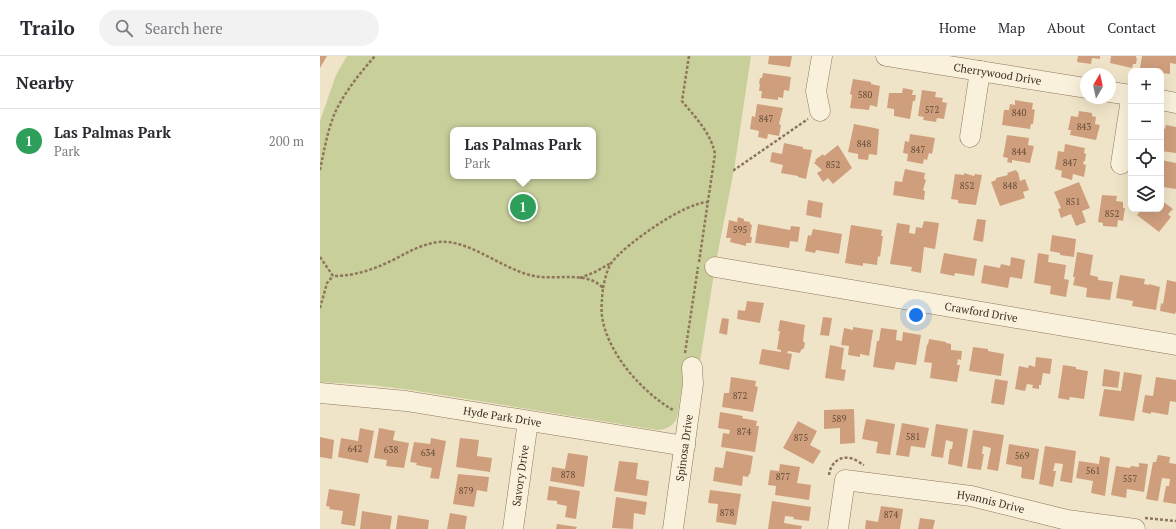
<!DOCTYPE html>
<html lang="en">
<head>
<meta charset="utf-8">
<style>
	body { margin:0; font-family:"PT Serif",serif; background:#f2f2f3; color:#2b2b33 }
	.controls { position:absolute; right:12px; top:12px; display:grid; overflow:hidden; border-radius:8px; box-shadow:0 4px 16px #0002 }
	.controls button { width:36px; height:36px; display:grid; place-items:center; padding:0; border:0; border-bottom:1px solid #e1e1e2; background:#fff; color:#2b2b33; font:20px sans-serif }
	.compass { position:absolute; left:760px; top:12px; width:36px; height:36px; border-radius:50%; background:#fff; box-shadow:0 4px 16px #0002; rotate:9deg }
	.you { position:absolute; left:596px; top:259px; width:14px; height:14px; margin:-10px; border:3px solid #fff; border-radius:50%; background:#1a73e8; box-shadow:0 0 0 6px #1a73e833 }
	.badge { display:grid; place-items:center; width:26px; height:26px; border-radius:50%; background:#b45309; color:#fff; font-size:13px; font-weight:700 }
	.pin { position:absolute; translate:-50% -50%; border:2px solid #fff; box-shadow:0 1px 4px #0006 }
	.popup { position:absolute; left:130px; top:71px; width:146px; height:52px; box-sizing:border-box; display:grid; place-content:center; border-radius:8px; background:#fff; filter:drop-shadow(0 1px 3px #0005); font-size:13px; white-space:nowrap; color:#7c7c81 }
	.popup b { font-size:15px; color:#2b2b33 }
	.popup::after { content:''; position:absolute; left:50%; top:100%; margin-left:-8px; border:8px solid transparent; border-top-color:#fff }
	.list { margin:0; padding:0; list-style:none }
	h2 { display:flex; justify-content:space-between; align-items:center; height:52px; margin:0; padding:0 16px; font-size:17px }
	h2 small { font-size:13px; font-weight:400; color:#7c7c81 }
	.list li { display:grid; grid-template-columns:26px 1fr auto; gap:12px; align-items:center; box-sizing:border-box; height:64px; padding:0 16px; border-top:1px solid #e1e1e2 }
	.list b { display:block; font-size:15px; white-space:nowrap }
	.list p { margin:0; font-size:13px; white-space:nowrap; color:#7c7c81 }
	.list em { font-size:13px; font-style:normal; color:#7c7c81 }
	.icon { flex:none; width:22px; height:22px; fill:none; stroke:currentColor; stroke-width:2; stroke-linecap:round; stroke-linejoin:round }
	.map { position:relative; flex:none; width:856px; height:473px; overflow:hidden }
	header { display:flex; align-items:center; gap:24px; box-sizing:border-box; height:56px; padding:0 20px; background:#fff; border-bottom:1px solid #e1e1e2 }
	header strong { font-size:19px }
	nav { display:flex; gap:22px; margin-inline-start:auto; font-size:14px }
	.search { width:280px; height:36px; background:#f2f2f3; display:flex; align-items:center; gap:10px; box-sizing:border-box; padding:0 14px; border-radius:22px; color:#7c7c81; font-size:15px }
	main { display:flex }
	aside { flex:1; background:#fff }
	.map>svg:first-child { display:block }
	.green { fill:#c9cf9b; fill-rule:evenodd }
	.building { fill:#cf9f7d }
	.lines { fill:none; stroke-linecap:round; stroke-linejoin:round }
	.minor-casing { stroke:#8d765c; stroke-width:21 }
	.path { stroke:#8d765c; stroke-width:2.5; stroke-dasharray:3 2; stroke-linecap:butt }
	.minor { stroke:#faf1dc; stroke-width:20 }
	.labels { text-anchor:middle; stroke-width:3; stroke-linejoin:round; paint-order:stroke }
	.number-label { font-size:9px; fill:#624a37 }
	.street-label { font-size:11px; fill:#3d2e20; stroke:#f7eed8 }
</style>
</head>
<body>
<header>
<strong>Trailo</strong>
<div class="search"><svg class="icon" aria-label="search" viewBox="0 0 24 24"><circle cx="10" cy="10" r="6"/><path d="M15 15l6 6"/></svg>Search here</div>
<nav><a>Home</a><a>Map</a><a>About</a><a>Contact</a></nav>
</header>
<main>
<aside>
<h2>Nearby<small></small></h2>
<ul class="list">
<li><span class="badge" style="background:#2e9e5b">1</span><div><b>Las Palmas Park</b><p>Park</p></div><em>200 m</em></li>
</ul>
</aside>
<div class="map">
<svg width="856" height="473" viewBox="0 0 856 473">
	<rect width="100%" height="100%" fill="#f0e4c8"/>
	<!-- green -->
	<path class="green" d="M27 0H431L414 114 395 211 379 312 365 310 357 362C353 370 346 374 337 374L91 334 51 329 0 326V65L16 19ZM133 74H273V120H133Z"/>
	<!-- building -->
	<path class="building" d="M0 0H7L0 12Z
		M449 0H472L470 11 448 8Z
		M758 0H780V3L772 2 771 8 757 6Z
		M791 0H816V2H817L816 8H813L812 12 790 7Z
		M822 0H856V8L850 7V18L841 17V15L828 14V13L820 12Z
		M443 17 471 21 469 35 464 34 463 42 458 41V44L441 42 442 35H439L440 28H439L440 22H442Z
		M533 23 551 26V28L560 30 557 51 550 49 549 54 530 52 532 39 530 38Z
		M583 32 593 34 592 39H596L595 45H593L590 63 574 60V53L567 52 569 37H582Z
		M602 34 616 36 615 41 623 42 622 46 627 47 624 63 617 62 616 66 603 64 604 61 598 60Z
		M695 44 713 47 712 53 715 54 714 60 713 68H711L710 73 682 69 684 54H689L690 48 695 49Z
		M437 48 463 52 459 68 461 69 459 80 448 78 447 83 438 81 439 75 430 73 432 60 435 61Z
		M759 55 772 57V60L776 61 775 68 780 69 776 84 750 79 751 74H748L751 60 758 61Z
		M534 68 559 73 557 99 549 98 548 104 538 103V98L528 96Z
		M846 69 856 71V97L841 95V72L845 73Z
		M590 78 615 82 612 98 609 97 607 104 604 103 603 108 587 105 588 98 583 97 585 85 589 86Z
		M687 79 709 82 708 89 714 90 710 107 692 104V107L687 106 688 102 683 101Z
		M464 87 483 91V93L492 94 486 123 478 121V120L461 117 463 109 450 106 452 96 462 98Z
		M745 88 765 92 764 97 766 98 765 105H764L763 108 766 109 764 121 753 118 752 124 741 121 742 115 735 113 738 95 744 96Z
		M518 89 532 112 513 128 508 122 503 126 497 117 502 114 494 107 496 105 495 104 503 98 504 100Z
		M841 104 856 107V133L843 131 844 127 841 126Z
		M585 113 605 117 604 123 606 124 603 134 605 135 604 144 573 139 575 125 582 126Z
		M696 114 697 116H698L700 125 705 123 709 134 703 136 705 142 680 150 671 126 676 124V122L688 119 687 117Z
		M644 117 654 120 655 118 662 119 656 149 638 147V144L631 143 635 118 644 119Z
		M759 126 770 152 762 155 766 166 756 170 751 158 741 162 738 153 741 152 734 136Z
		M782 139 797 140 796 145 803 146V152H805L803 165 798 164 797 171 783 170V167L778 166Z
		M488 144 503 147 501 162 486 159Z
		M841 144 853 153 848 158 851 161 839 176 817 159 822 153H841Z
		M418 161 424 163V165L430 166V168L432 169 430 181H432L431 187H426V190L410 186 411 182H406L409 164 417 166Z
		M657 163 666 164 663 186 653 184Z
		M604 165 619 167 615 193 604 191 601 217 591 215 592 211 570 208 577 167 590 169 589 177 595 178 596 171 602 172Z
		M438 168 470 174 471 170 480 171 478 186 470 185 469 192 435 187Z
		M531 169 562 174 561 180H563L560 201 558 200 557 209 543 207V210L525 207Z
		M493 173 522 178 519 198 496 194 495 197 485 195 488 179 491 180Z
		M732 179 756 183 754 201 740 199V197L730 195Z
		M757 196 773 199 770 219 778 221V224L793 226 790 244 766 241 767 232 753 229 755 221H753Z
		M624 197 657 203 654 220 635 217 634 220 620 217Z
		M718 197 729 199 728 206 746 209 744 223 749 224 746 241 730 238 731 230 714 227Z
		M691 201 705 204 702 223 690 221 688 232 661 227 664 209 680 212 681 208 690 210Z
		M800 219 825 223 824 228 829 229V228L840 231 836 254 812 250 813 245 796 242Z
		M847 224 856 226V255L855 258 840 255 841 247 843 248Z
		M427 245 444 247 440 267 417 263 418 254 425 255Z
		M503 261 512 262 509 280 500 279Z
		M402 262 409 263 407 279 399 277Z
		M460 264 485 269 483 285 485 287 484 292 481 294 480 297 468 295 467 297 472 298 469 314 439 308 442 293 461 296V294L457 293 460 275H458Z
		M533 271 553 274 549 300 540 298V301L528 299 529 290 521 289 524 272 533 274Z
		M561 272 577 274 576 284 582 285 583 276 601 279 596 309 576 306 574 314 553 311 557 285H559Z
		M609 283 626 286V287L631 288V294L642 295 641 304 638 303 637 309H640L637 326 610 322 612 307 604 306 607 288 608 289Z
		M510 289 524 292 521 313 526 314 524 325 505 322Z
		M653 291 668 293V295L684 298 681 320 649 315Z
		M716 301 732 303 730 318 723 317 721 329H719V333L712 332 713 329 707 328 705 335 695 333 699 310 708 312 709 309 715 311Z
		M743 309 756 311V313L768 315 764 343 750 341 749 344 738 342Z
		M784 313 800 316 798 332 782 330Z
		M804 316 822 319 814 365 779 360 784 333 801 335Z
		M411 321 436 325 435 330 438 331 433 356 402 351 404 337H409Z
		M836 321 856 324V346L850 345 848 359 831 356V358L822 356 825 339 833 340Z
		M675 323 688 325 684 349 671 347Z
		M534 353 535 387 520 388V372L504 373V354Z
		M400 356 423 360 422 362 437 365 436 370H439L435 396 401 391 403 377 409 378 410 374 398 372Z
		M546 363 575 368 570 399 556 397 558 386 542 383Z
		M478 365 497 375 490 389 501 395 493 408 463 392Z
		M582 367 609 372 605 392 591 390 589 401 576 399Z
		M616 368 648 373 642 411 628 408 630 393H632L633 386 626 384 623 402 611 400Z
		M40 372 54 375 48 407 18 401 21 382 38 385Z
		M59 372 75 375 73 384 89 387 84 412 66 410 67 404 54 402Z
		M653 374 684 379 678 415 667 413 671 392 663 390 662 398H664L661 414 647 412Z
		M0 381 14 384 12 403 0 401Z
		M111 382 126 385 119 423 110 422 112 412 96 409 97 407 90 406 94 386 110 388Z
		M140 382 159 384 157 400 172 402 170 416 136 411Z
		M689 388 719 393 714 424 701 422 702 411 686 408Z
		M725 390 756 395 752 427 740 425 743 408 735 407 733 415H736L733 431 719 428Z
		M406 395 433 400 430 418H429L428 421 423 420 422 430 393 425 395 411 403 412Z
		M248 397 268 400 264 431 230 425 232 411 245 413Z
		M838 399 850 401 849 407 856 408V448L843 446 846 430H849L850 423 842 422 838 445 826 443 833 406H836Z
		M780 400 790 402 785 440 771 437 773 425 756 422 759 405 779 408Z
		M299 405 318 407 316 423 329 425 327 440 294 435Z
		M819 407 828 408 824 436 807 433 806 442 791 439 796 410 810 412 811 410 819 411Z
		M460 408 480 411 477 427 491 429 489 444 455 439 456 430 448 429 450 414 459 415Z
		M138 418 169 421 167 436 157 434 154 451 133 448Z
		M229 430 260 435 256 463 245 461 247 450 237 448V445L227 444Z
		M9 433 40 438 35 470 21 468 23 455 9 453 10 451 6 450Z
		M390 434 421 438 416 469 396 466 398 448 388 447Z
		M296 441 327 446 325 459 314 457 313 473 292 472Z
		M452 445 491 451 489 465 473 463 474 461 465 460 464 467 482 470 481 473H448Z
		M561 450 583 453 580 473H545L546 464 558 466Z
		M42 455 72 460 70 473H40Z
		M130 457 147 460 145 473H127Z
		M78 459 109 464 108 473H76Z
		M600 462 615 464 613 473H598Z
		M237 468 257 471 256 473H236Z"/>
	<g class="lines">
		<defs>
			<g id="minor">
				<path id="s1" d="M566 0 766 32"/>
				<path d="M790 36 811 39"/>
				<path d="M841 44 856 47"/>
				<path d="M500 55 496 35 502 0"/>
				<path d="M650 81 660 15"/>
				<path d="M801 108 811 43"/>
				<path id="s2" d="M395 211 856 289"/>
				<path id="s3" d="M0 337 86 345 365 390"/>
				<path id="s4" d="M193 473 208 365"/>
				<path id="s5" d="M353 473 373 328 372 311"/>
				<path id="s6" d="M518 473 525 424 651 440 747 464 815 473"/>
			</g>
		</defs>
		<!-- minor casing -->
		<use href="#minor" class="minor-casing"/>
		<!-- path -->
		<path class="path" d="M369 0 362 45C375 61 391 77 395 98L379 206
			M0 114C4 95 7 77 14 59 23 38 40 17 55 0
			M413 114H414L488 63
			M0 201 13 220C34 220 52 214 71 205 87 197 101 188 119 186 148 183 181 212 210 219 233 226 265 213 283 232 282 242 281 251 282 260 287 297 322 336 353 354
			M260 222 275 216 291 207
			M283 232C285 223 287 213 292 206 307 187 364 147 388 146
			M0 252 7 227 13 220
			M365 297 378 211
			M509 419C510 409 518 400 529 402 534 402 540 407 544 409
			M825 462 856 465"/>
		<!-- minor -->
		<use href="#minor" class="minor"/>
	</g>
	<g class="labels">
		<!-- number labels -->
		<g class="number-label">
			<text x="545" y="42">580</text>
			<text x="612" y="57">572</text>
			<text x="699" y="60">840</text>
			<text x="446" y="66">847</text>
			<text x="764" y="74">843</text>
			<text x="544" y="91">848</text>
			<text x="598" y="97">847</text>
			<text x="699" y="99">844</text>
			<text x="750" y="110">847</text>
			<text x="513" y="112">852</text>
			<text x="647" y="133">852</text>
			<text x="690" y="133">848</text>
			<text x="753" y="149">851</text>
			<text x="792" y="161">852</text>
			<text x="420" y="177">595</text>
			<text x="420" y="343">872</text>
			<text x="519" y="366">589</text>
			<text x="424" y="379">874</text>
			<text x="593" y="384">581</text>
			<text x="481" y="385">875</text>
			<text x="35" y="396">642</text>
			<text x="71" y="397">638</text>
			<text x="108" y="400">634</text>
			<text x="702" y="403">569</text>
			<text x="773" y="418">561</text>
			<text x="248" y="422">878</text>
			<text x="463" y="424">877</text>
			<text x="810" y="426">557</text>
			<text x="146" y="438">879</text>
			<text x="407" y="460">878</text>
			<text x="571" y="462">874</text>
		</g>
		<!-- street labels -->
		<g class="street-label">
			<text dy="4" stroke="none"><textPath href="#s1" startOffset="113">Cherrywood Drive</textPath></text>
			<text dy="4" stroke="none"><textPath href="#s2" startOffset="270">Crawford Drive</textPath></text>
			<text dy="4" stroke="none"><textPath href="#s3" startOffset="184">Hyde Park Drive</textPath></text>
			<text dy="4" stroke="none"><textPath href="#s5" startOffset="82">Spinosa Drive</textPath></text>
			<text dy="4" stroke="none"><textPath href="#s4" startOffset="54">Savory Drive</textPath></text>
			<text dy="4" stroke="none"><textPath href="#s6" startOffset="197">Hyannis Drive</textPath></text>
		</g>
	</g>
</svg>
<div class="controls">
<button>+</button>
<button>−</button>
<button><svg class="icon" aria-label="locate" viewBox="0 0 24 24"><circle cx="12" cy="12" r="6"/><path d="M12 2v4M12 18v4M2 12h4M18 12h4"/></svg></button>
<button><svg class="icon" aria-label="layers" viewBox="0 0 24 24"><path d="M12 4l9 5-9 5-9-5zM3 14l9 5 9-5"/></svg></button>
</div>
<svg class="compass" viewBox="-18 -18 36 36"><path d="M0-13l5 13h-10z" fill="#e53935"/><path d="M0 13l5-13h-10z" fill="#7c7c81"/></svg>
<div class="you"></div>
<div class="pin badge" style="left:203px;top:151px;background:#2e9e5b">1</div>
<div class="popup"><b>Las Palmas Park</b>Park</div>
</div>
</main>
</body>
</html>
